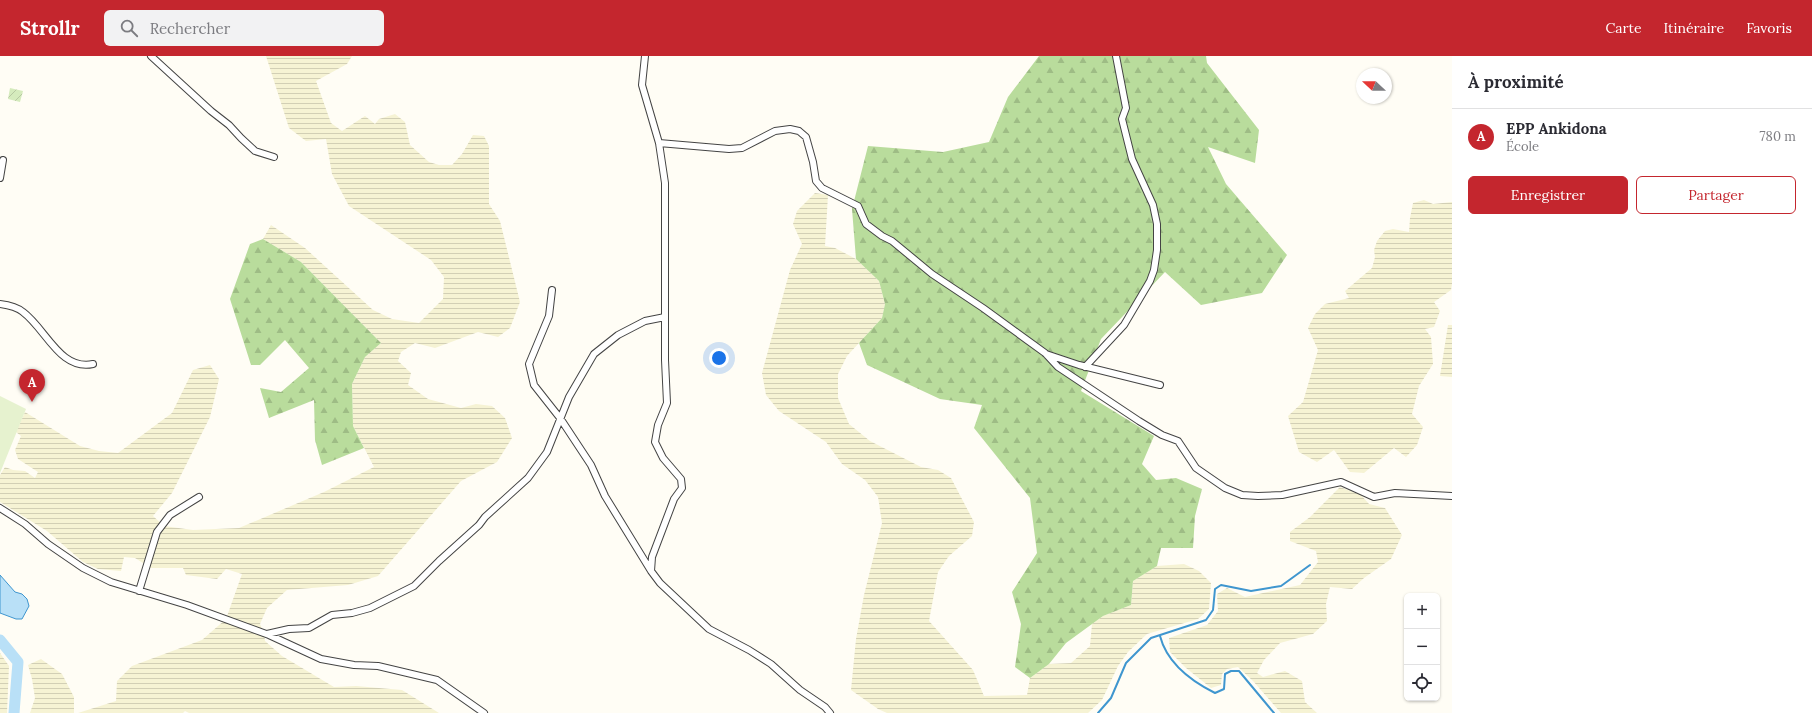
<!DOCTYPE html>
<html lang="fr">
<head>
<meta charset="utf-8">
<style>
	body { margin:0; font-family:Lora,serif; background:#f2f2f3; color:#2b2b33 }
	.controls { position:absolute; right:12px; bottom:12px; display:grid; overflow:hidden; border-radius:6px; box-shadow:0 1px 3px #0004 }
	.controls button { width:36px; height:36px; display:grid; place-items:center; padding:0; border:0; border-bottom:1px solid #e1e1e2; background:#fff; color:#2b2b33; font:20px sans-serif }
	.compass { position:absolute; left:1356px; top:12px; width:36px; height:36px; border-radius:50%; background:#fff; box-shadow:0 1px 3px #0004; rotate:292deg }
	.you { position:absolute; left:719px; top:302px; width:14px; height:14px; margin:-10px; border:3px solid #fff; border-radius:50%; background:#1a73e8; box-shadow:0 0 0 6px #1a73e833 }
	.badge { display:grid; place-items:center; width:26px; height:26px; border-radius:50%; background:#c4262e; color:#fff; font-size:13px; font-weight:700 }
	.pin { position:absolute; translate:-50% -33px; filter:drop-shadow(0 1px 2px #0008) }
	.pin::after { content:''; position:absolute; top:21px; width:14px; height:12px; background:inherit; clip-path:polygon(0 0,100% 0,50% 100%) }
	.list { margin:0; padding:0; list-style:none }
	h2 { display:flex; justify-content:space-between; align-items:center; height:52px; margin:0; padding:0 16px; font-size:17px }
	h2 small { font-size:13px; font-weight:400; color:#7c7c81 }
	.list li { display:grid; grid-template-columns:26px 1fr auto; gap:12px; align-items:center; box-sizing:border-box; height:56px; padding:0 16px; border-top:1px solid #e1e1e2 }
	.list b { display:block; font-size:15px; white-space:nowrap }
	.list p { margin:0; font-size:13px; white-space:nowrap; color:#7c7c81 }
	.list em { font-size:13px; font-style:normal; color:#7c7c81 }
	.actions { display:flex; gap:8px; padding:12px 16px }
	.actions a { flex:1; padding:9px 0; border:1px solid #c4262e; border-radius:6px; text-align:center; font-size:14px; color:#c4262e }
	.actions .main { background:#c4262e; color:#fff }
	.icon { flex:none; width:22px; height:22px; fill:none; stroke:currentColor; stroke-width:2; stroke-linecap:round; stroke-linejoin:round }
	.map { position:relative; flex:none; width:1452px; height:657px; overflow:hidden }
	header { display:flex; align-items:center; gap:24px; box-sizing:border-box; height:56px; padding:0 20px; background:#c4262e; color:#fff }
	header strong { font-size:19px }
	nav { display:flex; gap:22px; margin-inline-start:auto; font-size:14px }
	.search { width:280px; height:36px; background:#f2f2f3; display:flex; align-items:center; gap:10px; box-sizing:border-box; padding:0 14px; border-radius:6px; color:#7c7c81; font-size:15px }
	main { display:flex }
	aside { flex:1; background:#fff }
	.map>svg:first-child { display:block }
	.farmland { fill:url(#farmland-rules) }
	.forest { fill:url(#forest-firs) }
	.garden { fill:url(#garden-furrows) }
	.pitch { fill:#e6f2cf }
	.water { fill:#b9e0f7; stroke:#3f96cf }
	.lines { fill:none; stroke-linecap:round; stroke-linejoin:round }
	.stream { stroke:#3f96cf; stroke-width:2 }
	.river { stroke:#b9e0f7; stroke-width:11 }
	.minor-casing { stroke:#444; stroke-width:8 }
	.minor { stroke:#fff; stroke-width:6 }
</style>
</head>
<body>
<header>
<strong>Strollr</strong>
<div class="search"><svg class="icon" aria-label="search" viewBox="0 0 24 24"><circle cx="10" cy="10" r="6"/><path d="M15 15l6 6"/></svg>Rechercher</div>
<nav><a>Carte</a><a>Itinéraire</a><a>Favoris</a></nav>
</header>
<main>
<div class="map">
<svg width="1452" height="657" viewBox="0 0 1452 657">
	<defs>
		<pattern id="farmland-rules" width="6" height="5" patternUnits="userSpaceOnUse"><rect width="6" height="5" fill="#f6f3d4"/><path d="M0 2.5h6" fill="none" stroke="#d2cfb5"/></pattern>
		<pattern id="forest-firs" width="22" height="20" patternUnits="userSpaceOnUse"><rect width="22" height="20" fill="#b9dc9c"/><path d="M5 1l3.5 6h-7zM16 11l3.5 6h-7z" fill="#9ebc85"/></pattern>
		<pattern id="garden-furrows" width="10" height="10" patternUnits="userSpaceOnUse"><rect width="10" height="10" fill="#d5ebbd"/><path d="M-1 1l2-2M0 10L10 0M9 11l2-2" fill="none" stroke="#b6c8a1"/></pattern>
	</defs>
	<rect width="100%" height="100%" fill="#fffdf5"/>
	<!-- farmland -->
	<path class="farmland" d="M266 0H352L347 8 316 25 331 67 342 75 365 60 375 68 379 63 395 58 405 66 410 89 429 106 439 109H452L462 98 473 79 484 80 489 90V148L500 165 520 246 510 272 498 281 478 276 435 292 415 287 401 296 398 305 411 317 408 329 428 343 461 352 476 348 492 350 505 362 512 382 497 406 461 425 378 520 348 529 287 534 267 552 260 568 264 577 265 585 282 600 334 631 356 630 402 634 439 657H189L185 655 183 657H78L116 645 117 625 132 610 202 584 226 563 242 518 226 513 217 523 186 519 183 512H151L135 502 124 501 121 515 98 513 83 506 47 475 0 446V419L5 411 13 414 25 415 35 422 38 416 18 403 15 394 21 380 16 376 25 356 80 390 99 395 118 397 172 357 193 314 210 309 219 323 210 361 172 437 153 460 164 470 193 474 239 472 324 436 374 411 353 370 352 328 365 301 381 287 301 206 263 183 271 169 305 192 373 254 392 263 419 267 443 243 444 221 431 204 349 150 332 118 326 83 306 85 289 72Z
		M815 137 828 139 825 190 835 192 856 203 879 225 885 248 882 262 847 300 838 318V342L849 368 870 385 921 411 938 414 951 422 974 466 972 480 949 500 938 516 929 565 973 614 984 640 1027 639 1030 622 1049 608 1071 607 1090 590 1092 568 1103 560 1131 549 1133 525 1157 510 1184 508 1199 515 1211 527 1209 553 1198 563 1147 578 1128 596 1118 610 1102 644 1088 657H887L878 653 851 634 856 583 864 539 882 467 878 441 865 424 842 408 826 386 779 355 766 339 762 317 790 214 802 188 793 168 797 155Z
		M1424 144 1433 148 1452 146V228L1451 234 1434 246 1440 255 1434 271 1425 273 1431 281 1433 308 1419 330 1412 358 1423 371 1417 389 1406 401 1394 392 1364 417 1350 416 1334 394 1317 406 1299 396 1288 360 1303 346 1318 294 1308 272 1315 258 1325 248 1349 242 1345 235 1372 212 1375 201 1374 194 1377 185 1385 175 1393 173 1409 176 1410 162 1413 147Z
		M1448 269H1452V321L1440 320Z
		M1340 431 1361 439 1369 448 1385 452 1402 479 1391 503 1364 522 1352 533 1330 531 1326 548 1327 565 1313 578 1280 587 1264 604 1257 617 1263 621 1285 615 1302 625 1305 646 1317 657H1281L1253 625 1238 611 1227 613 1222 618 1221 629 1211 632 1186 612 1170 596 1169 582 1207 569 1218 555 1217 538 1227 532 1245 541 1300 529 1318 506 1316 495 1290 485V476L1310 461Z
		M0 597 9 610 7 657H0Z
		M41 603 62 618 74 641V657H30L35 642 32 623 28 609Z"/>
	<!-- forest -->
	<path class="forest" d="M1039 0H1206L1207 7 1259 74 1255 107 1208 91 1226 128 1287 199 1262 237 1201 249 1165 216 1101 283 1081 335 1154 380 1142 408 1156 424 1176 422 1202 433 1195 460 1193 492H1161L1157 510 1133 525 1131 549 1103 560 1066 587 1049 608 1030 622 1015 611 1021 568 1012 536 1037 497 1030 442 974 372 982 349 940 343 867 309 859 287 882 262 885 248 879 225 856 203 852 153 868 90 943 96 989 86 1008 41Z
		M263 183 301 206 381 287 365 301 352 328 353 370 364 392 322 409 315 384 314 344 269 362 260 332 281 336 309 312 285 284 260 309H251L230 243 250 188Z"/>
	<!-- garden -->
	<path class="garden" d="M10 32 23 35 20 46 8 43Z"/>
	<!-- pitch -->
	<path class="pitch" d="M0 340 26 353 0 417Z"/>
	<!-- water -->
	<path class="water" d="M0 519 15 536 22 538 27 543 29 550 22 563H16L0 557Z"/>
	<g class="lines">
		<!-- stream -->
		<path class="stream" d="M1160 580C1167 607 1191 625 1215 637L1224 633 1225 618 1231 615H1239L1274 657
			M1098 657 1111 642 1126 607 1151 582 1206 564 1213 554 1215 533 1221 529 1251 535 1281 530 1310 509"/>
		<!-- river -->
		<path class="river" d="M0 584 18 606 14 657"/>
		<defs>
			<path id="minor" d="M151 0 211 55 229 69 241 82 255 95 274 101
				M645 0 642 29 659 87 665 127V304L667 347 658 369 655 386 663 402 681 423 682 432 674 443 652 501 651 515 660 527 709 573 749 594 771 608 800 634 825 651 830 657
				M659 87 729 93 742 92 775 75 790 73 799 75 806 81 813 106 816 125 822 132 858 150 866 168 882 180 892 185 932 218 983 252 1045 297 1058 311 1139 365 1162 379 1178 385 1196 412 1225 432 1242 439 1258 440 1282 439 1341 426 1374 441 1395 437 1452 440
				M0 122 3 104
				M552 234 549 260 529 308 534 329 560 362 591 409 605 440 651 515
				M0 248C8 249 17 251 23 256 46 273 60 315 93 308
				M1046 298 1079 309 1160 329
				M1085 311 1124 269 1150 225 1154 214 1157 194V168L1153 149 1132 103 1122 63 1126 52 1116 0
				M0 452 25 468 48 488 83 512 111 526 187 549 269 579 321 603 354 609 378 610 437 624 484 657
				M139 535 157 476 170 459 199 441
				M267 578 289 573 309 572 332 559 352 557 370 552 414 530 439 505 479 469 485 461 528 422 547 396 569 341 594 298 618 279 645 265 665 261"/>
		</defs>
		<!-- minor casing -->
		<use href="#minor" class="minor-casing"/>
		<!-- minor -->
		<use href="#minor" class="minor"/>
	</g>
</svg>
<div class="controls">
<button>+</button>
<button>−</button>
<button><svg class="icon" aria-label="locate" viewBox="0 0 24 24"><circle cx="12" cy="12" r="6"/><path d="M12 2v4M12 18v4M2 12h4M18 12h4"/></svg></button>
</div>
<svg class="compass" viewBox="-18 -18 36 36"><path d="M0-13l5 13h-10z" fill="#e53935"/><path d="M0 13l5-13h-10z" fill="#7c7c81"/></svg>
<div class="you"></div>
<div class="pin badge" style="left:32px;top:346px">A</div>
</div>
<aside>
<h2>À proximité<small></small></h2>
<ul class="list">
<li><span class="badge">A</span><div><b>EPP Ankidona</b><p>École</p></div><em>780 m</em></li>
</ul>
<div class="actions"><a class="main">Enregistrer</a><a>Partager</a></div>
</aside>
</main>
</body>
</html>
